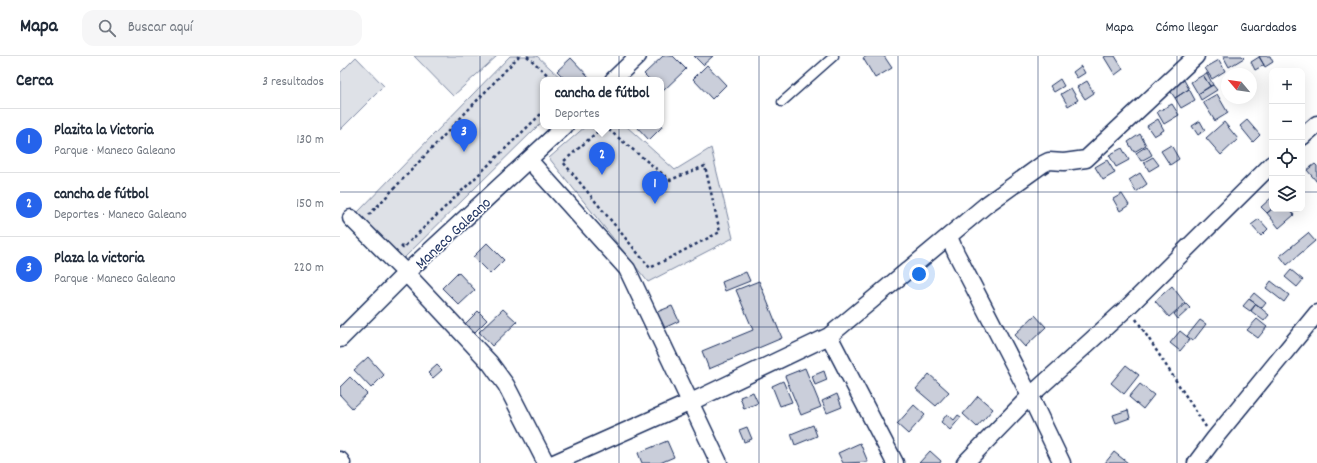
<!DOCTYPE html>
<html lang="es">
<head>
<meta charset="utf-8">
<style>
	body { margin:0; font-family:Dekko,sans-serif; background:#f6f6f7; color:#1f2937 }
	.controls { position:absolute; right:12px; top:12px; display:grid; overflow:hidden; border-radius:8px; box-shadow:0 4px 16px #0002 }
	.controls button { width:36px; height:36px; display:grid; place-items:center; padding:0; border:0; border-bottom:1px solid #e0e1e3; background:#fff; color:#1f2937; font:20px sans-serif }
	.compass { position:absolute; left:881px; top:12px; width:36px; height:36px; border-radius:50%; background:#fff; box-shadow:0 4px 16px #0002; rotate:299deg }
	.you { position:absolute; left:579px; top:218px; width:14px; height:14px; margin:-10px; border:3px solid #fff; border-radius:50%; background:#1a73e8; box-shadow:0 0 0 6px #1a73e833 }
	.badge { display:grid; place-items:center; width:26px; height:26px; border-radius:50%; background:#2563eb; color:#fff; font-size:13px; font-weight:700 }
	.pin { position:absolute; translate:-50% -33px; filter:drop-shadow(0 1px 2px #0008) }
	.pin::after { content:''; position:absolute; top:21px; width:14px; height:12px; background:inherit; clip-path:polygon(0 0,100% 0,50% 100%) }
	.popup { position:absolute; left:200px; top:21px; width:124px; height:52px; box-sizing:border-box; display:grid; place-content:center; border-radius:8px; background:#fff; filter:drop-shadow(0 1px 3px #0005); font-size:13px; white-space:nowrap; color:#747a83 }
	.popup b { font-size:15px; color:#1f2937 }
	.popup::after { content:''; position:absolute; left:50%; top:100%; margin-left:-8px; border:8px solid transparent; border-top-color:#fff }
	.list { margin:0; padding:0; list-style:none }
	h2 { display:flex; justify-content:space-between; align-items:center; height:52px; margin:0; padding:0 16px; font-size:17px }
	h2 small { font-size:13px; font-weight:400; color:#747a83 }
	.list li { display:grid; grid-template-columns:26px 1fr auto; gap:12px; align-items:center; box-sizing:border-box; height:64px; padding:0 16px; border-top:1px solid #e0e1e3 }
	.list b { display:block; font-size:15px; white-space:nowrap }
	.list p { margin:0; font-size:13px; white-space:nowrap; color:#747a83 }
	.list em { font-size:13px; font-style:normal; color:#747a83 }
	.icon { flex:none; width:22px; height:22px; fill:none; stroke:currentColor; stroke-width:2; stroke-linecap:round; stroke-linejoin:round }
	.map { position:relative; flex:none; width:977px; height:407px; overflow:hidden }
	header { display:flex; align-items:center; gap:24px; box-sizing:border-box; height:56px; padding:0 20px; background:#fff; border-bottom:1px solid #e0e1e3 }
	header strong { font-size:19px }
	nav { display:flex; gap:22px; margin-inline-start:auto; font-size:14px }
	.search { width:280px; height:36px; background:#f6f6f7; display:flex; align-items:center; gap:10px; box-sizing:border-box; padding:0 14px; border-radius:12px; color:#747a83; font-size:15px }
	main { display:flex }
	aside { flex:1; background:#fff }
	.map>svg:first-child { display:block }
	.green { fill:#dee1e7; stroke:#7c88a2 }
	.building { fill:#caceda; stroke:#1b2f5e }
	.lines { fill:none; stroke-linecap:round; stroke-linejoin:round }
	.lane-casing { stroke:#1b2f5e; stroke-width:11 }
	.street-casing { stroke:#1b2f5e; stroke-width:19 }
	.path { stroke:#1b2f5e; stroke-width:2.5; stroke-dasharray:3 3; stroke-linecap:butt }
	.lane { stroke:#fff; stroke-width:8 }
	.street { stroke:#fff; stroke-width:16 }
	.grid { fill:none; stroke:#1b2f5e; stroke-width:1; stroke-opacity:0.55 }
	.labels { text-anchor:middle; stroke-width:3; stroke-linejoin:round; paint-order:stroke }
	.street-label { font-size:16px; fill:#1b2f5e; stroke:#fff }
</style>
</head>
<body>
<header>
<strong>Mapa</strong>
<div class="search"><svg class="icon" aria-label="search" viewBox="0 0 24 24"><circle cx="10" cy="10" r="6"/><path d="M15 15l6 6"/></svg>Buscar aquí</div>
<nav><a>Mapa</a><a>Cómo llegar</a><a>Guardados</a></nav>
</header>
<main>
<aside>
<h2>Cerca<small>3 resultados</small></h2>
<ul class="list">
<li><span class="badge">1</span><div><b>Plazita la Victoria</b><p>Parque · Maneco Galeano</p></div><em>130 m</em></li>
<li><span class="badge">2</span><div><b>cancha de fútbol</b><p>Deportes · Maneco Galeano</p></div><em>150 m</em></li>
<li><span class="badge">3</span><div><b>Plaza la victoria</b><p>Parque · Maneco Galeano</p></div><em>220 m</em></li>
</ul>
</aside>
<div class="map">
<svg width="977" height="407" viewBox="0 0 977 407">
	<rect width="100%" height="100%" fill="#fff"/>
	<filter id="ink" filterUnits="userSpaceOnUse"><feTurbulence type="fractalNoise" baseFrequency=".025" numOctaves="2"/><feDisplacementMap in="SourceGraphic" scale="8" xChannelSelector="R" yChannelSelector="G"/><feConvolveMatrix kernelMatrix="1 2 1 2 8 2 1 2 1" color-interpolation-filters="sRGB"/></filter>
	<g filter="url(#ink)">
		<!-- green -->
		<path class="green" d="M74 0H157L113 40Z
			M170 0H197L223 24H203V65L61 205 17 157Z
			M16 1 44 30 0 74V17Z
			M246 70H286L335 114 371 92 393 182 308 226 209 102Z"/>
		<!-- building -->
		<path class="building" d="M323 0H333L346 13 322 36 321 24H310L304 18Z
			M354 0H373L363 9Z
			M527 0H544L552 12 535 22 523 2Z
			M766 0H775L783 13 775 19 764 1Z
			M883 0H902L904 2 889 11Z
			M919 0H930L933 6 925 11Z
			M919 1 924 9 915 14 911 6Z
			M231 2 249 21 246 24H226L217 15Z
			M879 4 885 15 872 23 865 12Z
			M367 9 386 29 372 43 353 23Z
			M741 10 745 17 737 22 733 16Z
			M867 17 873 29 870 30 863 19Z
			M863 19 870 30 858 38 851 26Z
			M720 23 724 30 714 36 710 30Z
			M844 24 849 33 835 42 829 33Z
			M747 25 754 37 745 43 737 31Z
			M873 29 877 34 861 44 858 38Z
			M731 32 738 44 728 50 721 38Z
			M849 33 855 44 841 52 835 42Z
			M877 38 888 57 875 65 863 46Z
			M832 48 839 59 824 68 817 56Z
			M818 63 824 74 814 80 807 70Z
			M907 64 920 79 913 86 900 70Z
			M860 65 865 74 858 79 852 70Z
			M884 66 898 83 881 99 866 82Z
			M321 69 322 71 309 84 297 71 299 70Z
			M800 78 806 89 794 96 788 86Z
			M831 89 839 103 830 109 821 95Z
			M807 90 812 99 801 105 796 97Z
			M782 92 789 104 776 111 769 99Z
			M813 101 819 109 809 115 804 106Z
			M767 104 775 117 763 124 755 111Z
			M975 108 977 110V126L967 114Z
			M800 117 807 128 796 136 789 124Z
			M782 138 789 149 780 155 773 143Z
			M931 142 932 144V153L927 157 921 151Z
			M932 153H949L954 159 939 172 927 157Z
			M919 163 928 173 921 180 911 169Z
			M968 177 975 185 947 209 940 200Z
			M147 187 164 204 150 218 133 201Z
			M951 214 963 224 957 231 945 221Z
			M118 216 135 234 119 249 102 232Z
			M406 216 410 225 385 235 382 226Z
			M419 225 442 282 369 313 362 295 413 274 396 234Z
			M931 225 949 239 944 246 926 232Z
			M832 230 845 247 829 261 815 245Z
			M914 237 926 247 922 252 909 243Z
			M909 243 916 248 910 255 903 250Z
			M846 248 850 252 838 263 834 258Z
			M916 248 929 259 924 265 911 255Z
			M332 250 339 265 324 272 317 256Z
			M163 253 177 266 152 290 139 276Z
			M138 255 147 264 134 277 125 268Z
			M695 259 706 271 685 291 674 279Z
			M917 263 927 271 918 282 907 274Z
			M860 264 866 268 853 285 847 280Z
			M840 275 850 283 840 295 830 287Z
			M28 301 44 319 31 332 14 314Z
			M97 309 102 314 93 322 88 317Z
			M786 309 799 319 784 338 771 327Z
			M465 312 481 351 461 359 445 320Z
			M484 315 487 324 475 329 472 320Z
			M589 318 609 336 596 350 576 333Z
			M10 321 27 338 12 352 0 339V331Z
			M443 325 452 346 440 350 432 330Z
			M800 328 814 339 803 353 789 341Z
			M413 336 418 347 404 353 400 341Z
			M497 338 502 351 487 357 482 345Z
			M638 340 653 353 637 371 623 358Z
			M574 349 585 359 568 378 557 368Z
			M788 354 790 362 776 367 773 359Z
			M607 358 614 364 618 359 621 361 610 374 601 366Z
			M473 369 477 380 455 389 451 378Z
			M407 371 412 383 404 386 399 374Z
			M327 385 334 401 320 407H302L298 397Z
			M520 387 528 406 503 407 498 397Z
			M590 395 601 405 600 407H579Z
			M774 396 788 407H765Z"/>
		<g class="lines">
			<defs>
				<path id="lane" d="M442 46 494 0"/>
				<path id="street" d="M273 24 298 0
					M962 81 977 68
					M189 104 287 213 379 407
					M11 162 66 217 150 307 166 329 206 407
					M609 181 616 197 690 340 722 407
					M489 280 555 407
					M0 283 66 217 225 70
					M0 404 2 407
					M214 407 351 346 489 280 646 149 703 108 709 105 724 106 746 103 856 0
					M625 407 690 340 788 251 932 108
					M856 407 874 383 977 257"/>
			</defs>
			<!-- lane casing -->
			<use href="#lane" class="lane-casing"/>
			<!-- street casing -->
			<use href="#street" class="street-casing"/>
			<!-- path -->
			<path class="path" d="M187 0 213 24
				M264 70 330 124 365 110 380 176 310 212 223 106Z
				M29 159 179 0
				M61 190 63 192 203 56
				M796 263 866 371"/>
			<!-- lane -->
			<use href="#lane" class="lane"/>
			<!-- street -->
			<use href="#street" class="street"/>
		</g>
	</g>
	<!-- grid -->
	<path class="grid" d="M140 0V407M279 0V407M419 0V407M558 0V407M698 0V407M837 0V407M0 136H932M962 136H977M0 271H977"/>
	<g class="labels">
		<!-- street labels -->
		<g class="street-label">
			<text transform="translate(112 176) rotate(-43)" y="6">Maneco Galeano</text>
		</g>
	</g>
</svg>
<div class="controls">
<button>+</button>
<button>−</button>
<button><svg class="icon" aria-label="locate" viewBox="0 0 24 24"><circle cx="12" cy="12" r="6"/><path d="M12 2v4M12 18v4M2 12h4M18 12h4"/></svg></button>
<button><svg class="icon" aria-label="layers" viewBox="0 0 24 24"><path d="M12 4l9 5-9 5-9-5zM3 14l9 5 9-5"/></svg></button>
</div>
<svg class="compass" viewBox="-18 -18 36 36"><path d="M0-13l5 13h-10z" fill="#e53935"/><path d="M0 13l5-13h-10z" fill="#747a83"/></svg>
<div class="you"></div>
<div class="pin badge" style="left:315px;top:148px">1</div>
<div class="pin badge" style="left:262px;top:119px">2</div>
<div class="popup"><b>cancha de fútbol</b>Deportes</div>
<div class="pin badge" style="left:124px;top:96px">3</div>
</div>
</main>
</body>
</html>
